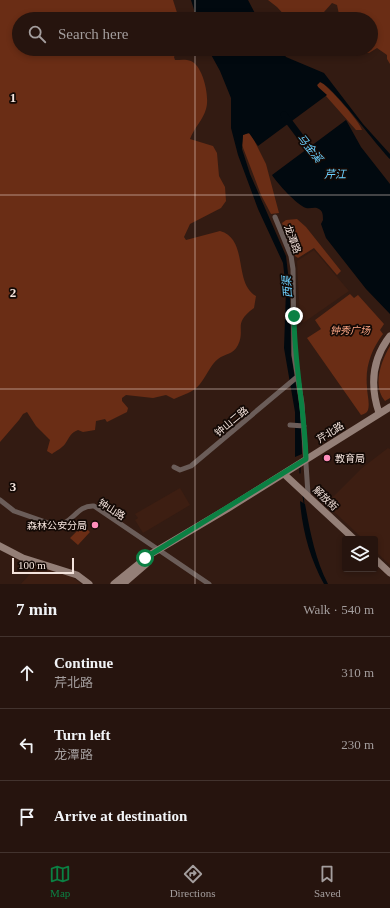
<!DOCTYPE html>
<html lang="en">
<head>
<meta charset="utf-8">
<style>
	body { margin:0; font-family:"Times New Roman","Noto Sans SC",serif; background:#2e1d17; color:#f1f3f6 }
	.controls { position:absolute; right:12px; bottom:12px; display:grid; overflow:hidden; border-radius:4px; box-shadow:0 2px 6px #0003 }
	.controls button { width:36px; height:36px; display:grid; place-items:center; padding:0; border:0; border-bottom:1px solid #42332e; background:#26140e; color:#f1f3f6; font:20px sans-serif }
	.scale { position:absolute; left:12px; bottom:10px; width:62px; box-sizing:border-box; padding-left:4px; border:2px solid #f4e3dc; border-top:0; font-size:11px; line-height:14px; white-space:nowrap; color:#f4e3dc; -webkit-text-stroke:3px #130905; paint-order:stroke }
	.stop { position:absolute; width:12px; height:12px; margin:-9px; border:3px solid #0b8043; border-radius:50%; background:#fff }
	.stop.end { background:#0b8043; border-color:#fff; box-shadow:0 1px 4px #0008 }
	.list { margin:0; padding:0; list-style:none }
	h2 { display:flex; justify-content:space-between; align-items:center; height:52px; margin:0; padding:0 16px; font-size:17px }
	h2 small { font-size:13px; font-weight:400; color:#a49e9e }
	.list li { display:grid; grid-template-columns:26px 1fr auto; gap:12px; align-items:center; box-sizing:border-box; height:72px; padding:0 16px; border-top:1px solid #42332e }
	.list b { display:block; font-size:15px; white-space:nowrap }
	.list p { margin:0; font-size:13px; white-space:nowrap; color:#a49e9e }
	.list em { font-size:13px; font-style:normal; color:#a49e9e }
	.icon { flex:none; width:22px; height:22px; fill:none; stroke:currentColor; stroke-width:2; stroke-linecap:round; stroke-linejoin:round }
	.map { position:relative; flex:none; width:390px; height:584px; overflow:hidden }
	.search { position:absolute; background:#26140e; box-shadow:0 2px 6px #0003; left:12px; right:12px; top:12px; height:44px; display:flex; align-items:center; gap:10px; box-sizing:border-box; padding:0 14px; border-radius:22px; color:#a49e9e; font-size:15px }
	.sheet { height:268px; background:#26140e }
	nav { display:flex; justify-content:space-around; align-items:center; box-sizing:border-box; height:56px; border-top:1px solid #42332e; background:#26140e; font-size:11px; color:#a49e9e }
	nav a { display:grid; justify-items:center; gap:2px }
	nav .on { color:#0b8043 }
	.map>svg:first-child { display:block }
	.built { fill:#3d1e12 }
	.green { fill:#6a2d15 }
	.water { fill:#01090f }
	.lines { fill:none; stroke-linecap:round; stroke-linejoin:round }
	.stream { stroke:#01090f; stroke-width:1 }
	.river { stroke:#01090f; stroke-width:7 }
	.street { stroke:#6b5d59; stroke-width:5 }
	.secondary { stroke:#947f77; stroke-width:7 }
	.route { stroke:#0b8043; stroke-width:5 }
	.grid { fill:none; stroke:#f4e3dc; stroke-width:1; stroke-opacity:0.55 }
	.poi-dot { fill:#fe8ebb; stroke:#130905; stroke-width:1.5 }
	.labels { text-anchor:middle; stroke-width:3.5; stroke-linejoin:round; paint-order:stroke }
	.street-label { font-size:10px; fill:#f4e3dc; stroke:#130905 }
	.park-label { font-size:10px; font-style:italic; fill:#fca584; stroke:#130905 }
	.poi-label { font-size:10px; fill:#f4e3dc; stroke:#130905; text-anchor:start }
	.water-label { font-size:11px; font-style:italic; fill:#6cd0fe; stroke:#130905 }
	.grid-label { font-size:13px; text-anchor:middle; font-weight:bold; fill:#f4e3dc; stroke:#130905; stroke-width:3.5; stroke-linejoin:round; paint-order:stroke }
</style>
</head>
<body>
<div class="map">
<svg width="390" height="584" viewBox="0 0 390 584">
	<rect width="100%" height="100%" fill="#331b12"/>
	<!-- built -->
	<path class="built" d="M314 250 349 291 303 323 300 318 297 261Z
		M388 448 390 449V565L375 551V539H363L326 504 362 468Z
		M180 488 190 505 143 533 135 520 138 518 135 514Z
		M39 564 71 576 81 584H21Z"/>
	<!-- green -->
	<path class="green" d="M0 0H173L179 19H19V49H178L174 57 175 60C180 60 186 59 191 61 203 66 210 97 206 109 203 120 194 128 190 139L213 146 217 153 219 176 225 187 226 201 221 208 190 224 184 237 186 240 220 231C249 239 233 283 256 296L254 308C232 324 246 328 238 345 233 355 226 353 218 359 211 364 206 377 200 384 194 392 183 395 174 399L166 395 153 398 126 395 122 398V401L128 408 127 412 107 422 105 419 96 421 95 430 83 432 78 430C70 433 70 437 65 444 62 448 56 451 52 454L47 451 50 440 36 426 27 412 23 414 19 420 0 442Z
		M268 0H390V64L387 59V55L377 48 369 53 354 49H371V19H340L337 5 332 3 324 12 308 19H288L277 7Z
		M320 82C328 85 360 122 362 130H356L318 87 317 85Z
		M247 133 251 134 266 164 279 213 271 214 261 195 242 145 243 135Z
		M297 219 306 227 341 271 337 275 314 248 298 258 295 256 282 223 286 220Z
		M350 294 354 298 358 295 384 324 380 330 383 334C371 350 365 367 367 387 367 394 370 403 368 410 367 413 364 414 361 415L307 338 321 329 315 320Z
		M390 346V398L385 401C372 386 381 361 390 346Z
		M83 525 90 532 78 545 70 538Z"/>
	<!-- water -->
	<path class="water" d="M191 0H248L258 19H197Z
		M208 49H281L286 57 324 73 363 124 390 154V159C377 146 332 85 320 82L317 85 318 87 327 95 258 146 249 133 243 135 242 149 250 174 286 256 290 290 291 354 301 417 302 454 295 457V412L284 348 286 290 283 263 258 209 238 155 231 128V98L220 71Z
		M346 120 361 147 390 184V314L366 289 326 238 321 224 323 220C323 216 323 211 319 209 315 206 311 209 306 208 297 205 277 183 272 175Z
		M300 501 305 504C310 531 315 559 328 584H324C310 559 302 529 300 501Z"/>
	<g class="lines">
		<!-- stream -->
		<path class="stream" d="M300 467V473
			M303 496 304 503"/>
		<!-- river -->
		<path class="river" d="M284 115 314 155"/>
		<!-- street -->
		<path class="street" d="M275 217 291 256 293 269 294 355 302 404 308 494
			M290 425 304 426
			M174 467 180 470 191 466 297 377
			M0 500 14 511 57 526C73 523 77 505 94 506L209 584"/>
		<!-- secondary -->
		<path class="secondary" d="M379 413C370 386 372 359 390 336
			M284 474 354 539
			M0 546 23 558 77 575 89 584
			M375 559 390 573
			M114 584 151 554 227 509 390 407
			M123 584 146 564"/>
	</g>
	<g class="lines">
		<!-- route -->
		<path class="route" d="M145 558 306 459C305 411 294 364 294 316"/>
	</g>
	<!-- grid -->
	<path class="grid" d="M195 0V19M195 49V584M0 195H390M0 389H390"/>
	<!-- markers -->
	<g class="poi-dot">
		<circle cx="327" cy="458" r="4"/>
		<circle cx="95" cy="525" r="4"/>
	</g>
	<g class="labels">
		<!-- street labels -->
		<g class="street-label">
			<text transform="translate(293 239) rotate(69)" y="4">龙潭路</text>
			<text transform="translate(231 421) rotate(-40)" y="4">钟山二路</text>
			<text transform="translate(330 432) rotate(-32)" y="4">芹北路</text>
			<text transform="translate(326 498) rotate(44)" y="4">解放街</text>
			<text transform="translate(112 509) rotate(32)" y="4">钟山路</text>
		</g>
		<!-- park labels -->
		<g class="park-label">
			<text x="350" y="334">钟秀广场</text>
		</g>
		<!-- poi labels -->
		<g class="poi-label">
			<text x="335" y="462">教育局</text>
			<text x="87" y="529" text-anchor="end">森林公安分局</text>
		</g>
		<!-- water labels -->
		<g class="water-label">
			<text transform="translate(310 148) rotate(51)" y="4">马金溪</text>
			<text x="335" y="178">芹江</text>
			<text transform="translate(287 287) rotate(-94)" y="4">西渠</text>
		</g>
	</g>
	<g class="grid-label">
		<text x="13" y="102">1</text>
		<text x="13" y="297">2</text>
		<text x="13" y="491">3</text>
	</g>
</svg>
<div class="controls">
<button><svg class="icon" aria-label="layers" viewBox="0 0 24 24"><path d="M12 4l9 5-9 5-9-5zM3 14l9 5 9-5"/></svg></button>
</div>
<div class="scale">100 m</div>
<div class="stop" style="left:145px;top:558px"></div>
<div class="stop end" style="left:294px;top:316px"></div>
<div class="search"><svg class="icon" aria-label="search" viewBox="0 0 24 24"><circle cx="10" cy="10" r="6"/><path d="M15 15l6 6"/></svg>Search here</div>
</div>
<section class="sheet">
<h2>7 min<small>Walk · 540 m</small></h2>
<ul class="list">
<li><svg class="icon" aria-label="ahead" viewBox="0 0 24 24"><path d="M12 20V5M6 11l6-6 6 6"/></svg><div><b>Continue</b><p>芹北路</p></div><em>310 m</em></li>
<li><svg class="icon" aria-label="left" viewBox="0 0 24 24"><path d="M17 20v-9H6M10 6l-5 5 5 5"/></svg><div><b>Turn left</b><p>龙潭路</p></div><em>230 m</em></li>
<li><svg class="icon" aria-label="arrive" viewBox="0 0 24 24"><path d="M6 21V4h12l-3 4 3 4H6"/></svg><div><b>Arrive at destination</b></div></li>
</ul>
</section>
<nav>
<a class="on"><svg class="icon" aria-label="map" viewBox="0 0 24 24"><path d="M3 6l6-2 6 2 6-2v14l-6 2-6-2-6 2zM9 4v14M15 6v14"/></svg>Map</a>
<a><svg class="icon" aria-label="directions" viewBox="0 0 24 24"><path d="M12 3l9 9-9 9-9-9zM9 14v-3h6M13 9l2 2-2 2"/></svg>Directions</a>
<a><svg class="icon" aria-label="saved" viewBox="0 0 24 24"><path d="M7 4h10v16l-5-4-5 4z"/></svg>Saved</a>
</nav>
</body>
</html>
